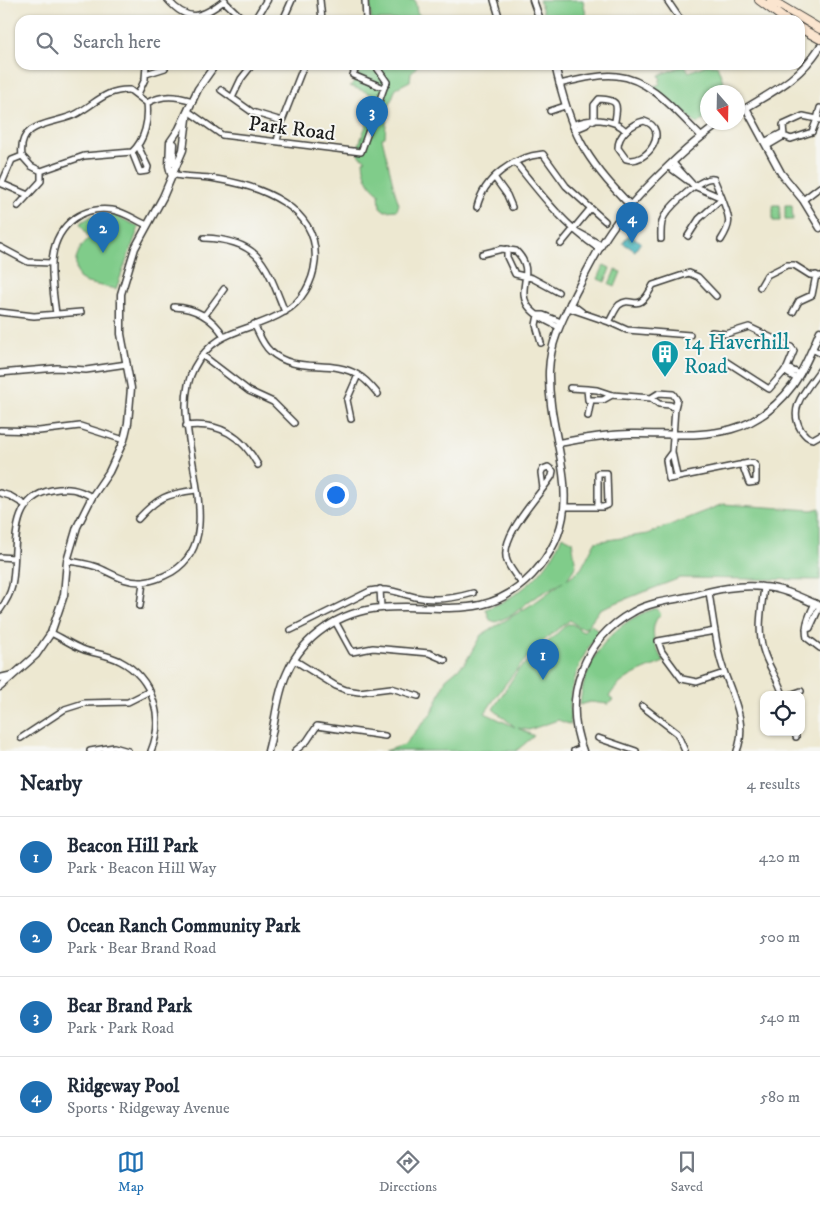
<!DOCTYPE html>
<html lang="en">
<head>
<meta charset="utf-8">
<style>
	body { margin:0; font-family:"IM FELL DW Pica",serif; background:#f2f2f3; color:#1f2937 }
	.controls { position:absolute; right:15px; bottom:15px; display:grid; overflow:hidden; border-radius:10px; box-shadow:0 1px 4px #0004 }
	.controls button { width:45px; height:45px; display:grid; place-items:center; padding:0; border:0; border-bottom:1px solid #e0e1e3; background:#fff; color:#1f2937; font:25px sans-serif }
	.compass { position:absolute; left:700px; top:85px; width:45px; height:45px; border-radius:50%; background:#fff; box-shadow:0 1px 4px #0004; rotate:160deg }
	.you { position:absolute; left:335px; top:494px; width:18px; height:18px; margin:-12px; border:4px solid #fff; border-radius:50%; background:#1a73e8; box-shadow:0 0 0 8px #1a73e833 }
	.badge { display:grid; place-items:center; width:32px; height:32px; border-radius:50%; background:#1f6fb2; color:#fff; font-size:16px; font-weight:700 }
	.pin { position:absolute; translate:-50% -41px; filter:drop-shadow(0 1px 2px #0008) }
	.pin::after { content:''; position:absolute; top:26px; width:18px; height:15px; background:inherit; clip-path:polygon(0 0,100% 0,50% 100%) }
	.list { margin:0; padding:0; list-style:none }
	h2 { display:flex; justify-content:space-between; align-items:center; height:65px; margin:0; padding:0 20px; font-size:21px }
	h2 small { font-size:16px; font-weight:400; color:#747a83 }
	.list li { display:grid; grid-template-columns:32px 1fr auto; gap:15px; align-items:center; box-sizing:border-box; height:80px; padding:0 20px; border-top:1px solid #e0e1e3 }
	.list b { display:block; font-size:19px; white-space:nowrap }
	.list p { margin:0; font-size:16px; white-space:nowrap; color:#747a83 }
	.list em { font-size:16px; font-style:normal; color:#747a83 }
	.icon { flex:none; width:28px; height:28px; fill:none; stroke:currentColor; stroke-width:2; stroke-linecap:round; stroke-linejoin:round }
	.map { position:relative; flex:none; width:820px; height:751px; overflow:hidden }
	.search { position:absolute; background:#fff; box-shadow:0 1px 4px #0004; left:15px; right:15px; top:15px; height:55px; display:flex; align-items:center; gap:12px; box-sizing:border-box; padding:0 18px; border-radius:15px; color:#747a83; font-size:19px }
	.sheet { height:385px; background:#fff }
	nav { display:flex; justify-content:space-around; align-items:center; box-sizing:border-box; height:70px; border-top:1px solid #e0e1e3; background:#fff; font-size:14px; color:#747a83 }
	nav a { display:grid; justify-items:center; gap:2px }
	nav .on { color:#1f6fb2 }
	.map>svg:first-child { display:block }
	.green { fill:#80cc8a; stroke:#4e7453 }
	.water { fill:#40b1b7; stroke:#2e666a }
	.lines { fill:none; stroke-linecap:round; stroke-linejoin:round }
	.minor-casing { stroke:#3b3b37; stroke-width:8 }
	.tertiary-casing { stroke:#3b3b37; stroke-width:9 }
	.secondary-casing { stroke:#3b3b37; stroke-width:10 }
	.minor { stroke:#fff; stroke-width:5 }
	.tertiary { stroke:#fff; stroke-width:6 }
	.secondary { stroke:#fbe5cf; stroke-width:8 }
	.labels { text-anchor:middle; stroke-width:4; stroke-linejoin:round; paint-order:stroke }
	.street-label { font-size:21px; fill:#1c1c1c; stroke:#f6f6f2 }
	.culture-label { font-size:21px; fill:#0d838f; stroke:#f6f6f2; text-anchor:start }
</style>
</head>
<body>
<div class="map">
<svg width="820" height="751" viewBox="0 0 820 751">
	<rect width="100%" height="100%" fill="#f6f6f2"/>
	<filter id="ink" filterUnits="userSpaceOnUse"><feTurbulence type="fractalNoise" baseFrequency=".02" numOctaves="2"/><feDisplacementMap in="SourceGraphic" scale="10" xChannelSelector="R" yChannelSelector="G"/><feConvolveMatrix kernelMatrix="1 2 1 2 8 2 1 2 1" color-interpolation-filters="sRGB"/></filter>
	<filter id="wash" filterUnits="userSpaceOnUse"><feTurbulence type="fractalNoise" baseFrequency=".0096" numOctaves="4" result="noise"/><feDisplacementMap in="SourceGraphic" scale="20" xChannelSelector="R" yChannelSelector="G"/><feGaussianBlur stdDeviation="1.12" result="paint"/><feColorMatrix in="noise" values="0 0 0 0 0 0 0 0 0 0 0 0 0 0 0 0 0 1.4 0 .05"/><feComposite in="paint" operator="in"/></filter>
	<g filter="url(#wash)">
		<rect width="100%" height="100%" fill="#ede8d1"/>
		<!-- green -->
		<path class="green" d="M370 0H415L417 12 423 20H371Z
			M539 0H583L587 20H546Z
			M362 65H418L411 73 410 81 396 88 387 111 385 137 382 138 395 192 399 204 397 210 385 211 380 207 379 193C368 186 364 174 363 161L366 160 359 156 358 147 377 96 350 86 356 80Z
			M685 65 689 72 706 65H717L727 92H708L707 116 698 124 652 87 660 84 659 81 661 80 659 75Z
			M773 205H780V221H773Z
			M785 205H792L793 220H785Z
			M114 215 139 227 116 289 87 283 79 278C72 261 77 250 89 238L80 223 92 216Z
			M604 265 610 268 605 282 598 279Z
			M615 270 621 272 615 287 609 284Z
			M723 504 812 510 820 508V580L680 578 600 609 586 628 578 627 570 620C535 644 508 678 485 713L515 727 493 709 518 670 567 624H572L583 632 591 624 599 632C578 661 567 689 571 725L558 720 529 730 518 728 534 736 516 751H385L404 745 433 711 446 679 465 663 481 635 534 603 564 581 532 599 512 615 496 622 490 620 486 609C521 596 549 571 562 536L572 541 576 566 567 579 581 569 595 542 647 534Z
			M656 608 661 614C647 626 655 649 664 662 644 670 620 677 609 697L613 700 608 704 590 702 580 705C584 659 612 622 656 608Z"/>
		<!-- water -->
		<path class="water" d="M629 235 641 242 635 251 623 243Z"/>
	</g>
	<g filter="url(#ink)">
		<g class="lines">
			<defs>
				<path id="minor" d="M168 0C188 23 202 18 225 0
					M320 0 322 20
					M365 0 366 20
					M494 0 500 20
					M667 0 680 19
					M224 1 244 20
					M283 20 292 0
					M357 65 353 75 384 88 387 82 375 65
					M146 74 165 68 166 65
					M559 84C577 80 599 74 617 76 651 79 678 114 701 136
					M221 90 252 112 282 121
					M138 94 145 79 146 65
					M232 98 241 79 252 65
					M147 103 130 90C107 89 97 102 78 113 58 125 17 119 22 156L31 166 41 171 84 156 132 152C145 140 149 120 147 103 163 94 176 96 193 101
					M188 111 222 135 361 152 384 88
					M550 111 565 106
					M803 116 817 119 812 132 791 139 784 136 783 125Z
					M820 120 817 119 820 108
					M594 121V105L599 99C618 100 618 103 615 121
					M644 121C671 129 647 166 626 159L618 148C618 135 631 124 644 121Z
					M572 125C590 118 612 117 626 131
					M574 130 586 125 589 121
					M277 141 282 121 304 65
					M764 142 782 133
					M767 146 784 136
					M132 152 140 172 147 171 148 167 138 146
					M515 162C542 196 564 225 599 249
					M673 163 694 186 722 198C729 218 733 221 721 240
					M669 167 688 181
					M494 177 507 195 512 207
					M0 183 28 195
					M2 183 12 160 22 156
					M803 200 820 187
					M18 206 41 181V171
					M477 207C484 178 513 157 543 154L566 186 605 221
					M574 230 601 245
					M204 238C261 240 266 265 285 312
					M661 239C661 231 660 222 665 215 672 205 702 175 714 179L722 198 699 219 688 236
					M561 244 590 209
					M0 247 28 262 51 263
					M507 249V257L515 274 532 278 558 292
					M482 254 502 249 516 251C545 279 494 299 559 327
					M760 287 767 275 787 265H794L810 275 820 276
					M570 303 582 312
					M174 307C196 308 212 317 224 336
					M568 308 609 322C612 317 615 309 619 305 634 294 637 317 653 285L689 273 698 277 716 296
					M0 312 34 316 81 312
					M793 312 799 301 812 295 816 275
					M56 314C52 280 43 241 75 218 85 211 99 208 112 210 125 212 135 220 147 225
					M205 315 224 289
					M538 315 536 325 541 343
					M538 315H543L561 322
					M609 322 627 330 690 335
					M254 324C259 333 262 344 270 351 296 375 330 358 358 375 366 379 372 387 378 394
					M712 332 726 334 749 327 791 347 794 351 787 368 769 389 727 362
					M812 349 820 353
					M202 355 249 391 273 402 294 423
					M787 368 800 374
					M820 370C807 389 787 407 801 430 805 435 807 438 813 439L820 435
					M784 371 797 379
					M0 373 57 368 86 370 127 364
					M570 388 587 389
					M612 395 603 400H588L587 389 597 390 612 395 651 398 659 404 670 405 675 408 672 452 677 476
					M651 398 659 393 673 394 677 400 675 408
					M588 416 591 400
					M351 419 347 400 358 375
					M186 426C220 422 242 436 258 465
					M0 430 39 431 80 426 124 440
					M672 452 666 460 669 479 749 463H753L756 466V482L749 483 742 464
					M0 493 10 496 27 506
					M565 507H603L608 505 607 473H598V506
					M138 519C158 497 167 494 196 490
					M0 557 14 558
					M67 561C77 562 88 564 97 567 113 574 125 583 143 582 154 581 163 577 172 572 236 534 163 426 194 368 215 327 250 333 284 312 302 302 313 282 315 262 320 207 260 186 216 179 201 176 187 178 171 174
					M522 584C517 577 510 569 507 561 498 537 540 495 552 476L553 471 548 467 543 469 541 473 543 488
					M764 587C762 606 757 629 763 649 767 665 778 678 783 695
					M380 589 381 607
					M709 592C712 613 715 633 719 654 726 687 750 717 737 751
					M815 603C809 616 804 625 807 638L820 648
					M140 606 143 582
					M0 610C5 603 10 595 12 586 19 554 5 499 52 490 68 487 78 489 92 497
					M335 621 352 652 373 648 429 653 445 660
					M806 629 810 628 820 606
					M291 630 370 591C387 587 398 593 415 597 435 601 453 599 473 593
					M715 631 658 641 662 652 682 679 697 682 724 673
					M51 633C62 638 72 645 82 649 94 654 108 654 120 661 153 678 165 718 151 751
					M294 660 336 686 346 690 359 692 391 688 418 696
					M790 695 801 691
					M642 706 677 733 685 751
					M795 732 796 737
					M21 738 65 709 84 703 128 702 150 691
					M598 738 636 751
					M90 751 114 747 128 751
					M295 751 307 741 317 726 385 736
					M574 751 582 748"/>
				<path id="tertiary" d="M533 0 540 20
					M255 20 267 0
					M555 65C570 130 583 158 631 206
					M746 108 781 173 803 200 820 228
					M738 113C771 92 797 82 820 47
					M173 163 174 144
					M171 174 169 166 170 142 179 129 198 89 215 65
					M558 443C582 439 606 434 630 434 694 433 748 446 793 385 805 368 812 349 820 331
					M0 678 13 675
					M0 687 36 655 51 633 64 595 67 561 77 527 92 497 109 472 124 440 128 423 131 388 121 334V294L135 248 163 197 183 150 188 111
					M268 751C275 726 276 697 287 673 303 636 341 611 381 608 437 602 485 624 532 575 595 508 547 447 549 371 550 342 563 318 576 292 587 271 597 250 611 230 634 197 688 144 722 122
					M583 751C562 698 583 639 633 612 650 602 673 600 692 596 714 590 739 584 763 587 783 588 802 598 820 606"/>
				<path id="secondary" d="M759 0 786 20
					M771 0 820 29
					M800 28 820 39"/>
			</defs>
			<!-- minor casing -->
			<use href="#minor" class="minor-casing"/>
			<!-- tertiary casing -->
			<use href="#tertiary" class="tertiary-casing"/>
			<!-- secondary casing -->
			<use href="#secondary" class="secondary-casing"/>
			<!-- minor -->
			<use href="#minor" class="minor"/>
			<!-- tertiary -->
			<use href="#tertiary" class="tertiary"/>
			<!-- secondary -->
			<use href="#secondary" class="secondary"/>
		</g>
	</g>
	<!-- icons -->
	<defs>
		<symbol id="building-pin" viewBox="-11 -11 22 30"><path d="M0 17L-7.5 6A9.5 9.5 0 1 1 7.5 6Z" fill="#0f9aa8" stroke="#f6f6f2"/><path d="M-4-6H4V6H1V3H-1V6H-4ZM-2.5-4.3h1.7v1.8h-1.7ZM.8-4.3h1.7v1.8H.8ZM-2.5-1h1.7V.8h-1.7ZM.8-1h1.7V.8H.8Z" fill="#fff"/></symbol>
	</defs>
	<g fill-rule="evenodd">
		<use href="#building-pin" x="649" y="338" width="32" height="43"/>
	</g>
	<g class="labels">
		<!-- street labels -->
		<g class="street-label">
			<text transform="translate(292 128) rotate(7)" y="7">Park Road</text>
		</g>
		<!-- culture labels -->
		<g class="culture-label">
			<text x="684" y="349">14 Haverhill<tspan x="684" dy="24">Road</tspan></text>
		</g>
	</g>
</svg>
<div class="controls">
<button><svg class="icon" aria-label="locate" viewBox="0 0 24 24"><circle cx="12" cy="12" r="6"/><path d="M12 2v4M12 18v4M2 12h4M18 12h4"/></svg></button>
</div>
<svg class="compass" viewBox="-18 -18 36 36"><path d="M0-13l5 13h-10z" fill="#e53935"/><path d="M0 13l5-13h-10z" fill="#747a83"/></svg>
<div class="you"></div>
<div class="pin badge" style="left:543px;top:680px">1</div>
<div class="pin badge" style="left:103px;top:253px">2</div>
<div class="pin badge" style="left:372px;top:137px">3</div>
<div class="pin badge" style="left:632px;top:243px">4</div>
<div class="search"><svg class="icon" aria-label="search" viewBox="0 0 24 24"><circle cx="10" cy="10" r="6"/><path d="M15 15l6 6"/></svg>Search here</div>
</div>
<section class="sheet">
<h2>Nearby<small>4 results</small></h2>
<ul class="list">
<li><span class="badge">1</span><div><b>Beacon Hill Park</b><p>Park · Beacon Hill Way</p></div><em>420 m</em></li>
<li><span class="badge">2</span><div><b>Ocean Ranch Community Park</b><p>Park · Bear Brand Road</p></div><em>500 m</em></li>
<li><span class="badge">3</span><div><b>Bear Brand Park</b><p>Park · Park Road</p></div><em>540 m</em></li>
<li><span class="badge">4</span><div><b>Ridgeway Pool</b><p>Sports · Ridgeway Avenue</p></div><em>580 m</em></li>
</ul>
</section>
<nav>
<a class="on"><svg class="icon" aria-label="map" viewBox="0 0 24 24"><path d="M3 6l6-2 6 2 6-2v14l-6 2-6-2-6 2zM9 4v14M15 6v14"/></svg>Map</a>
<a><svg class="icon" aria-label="directions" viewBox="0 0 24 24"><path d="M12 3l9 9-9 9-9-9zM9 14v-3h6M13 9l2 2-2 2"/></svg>Directions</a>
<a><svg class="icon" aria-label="saved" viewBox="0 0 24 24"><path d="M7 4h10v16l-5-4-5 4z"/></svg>Saved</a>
</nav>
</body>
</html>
